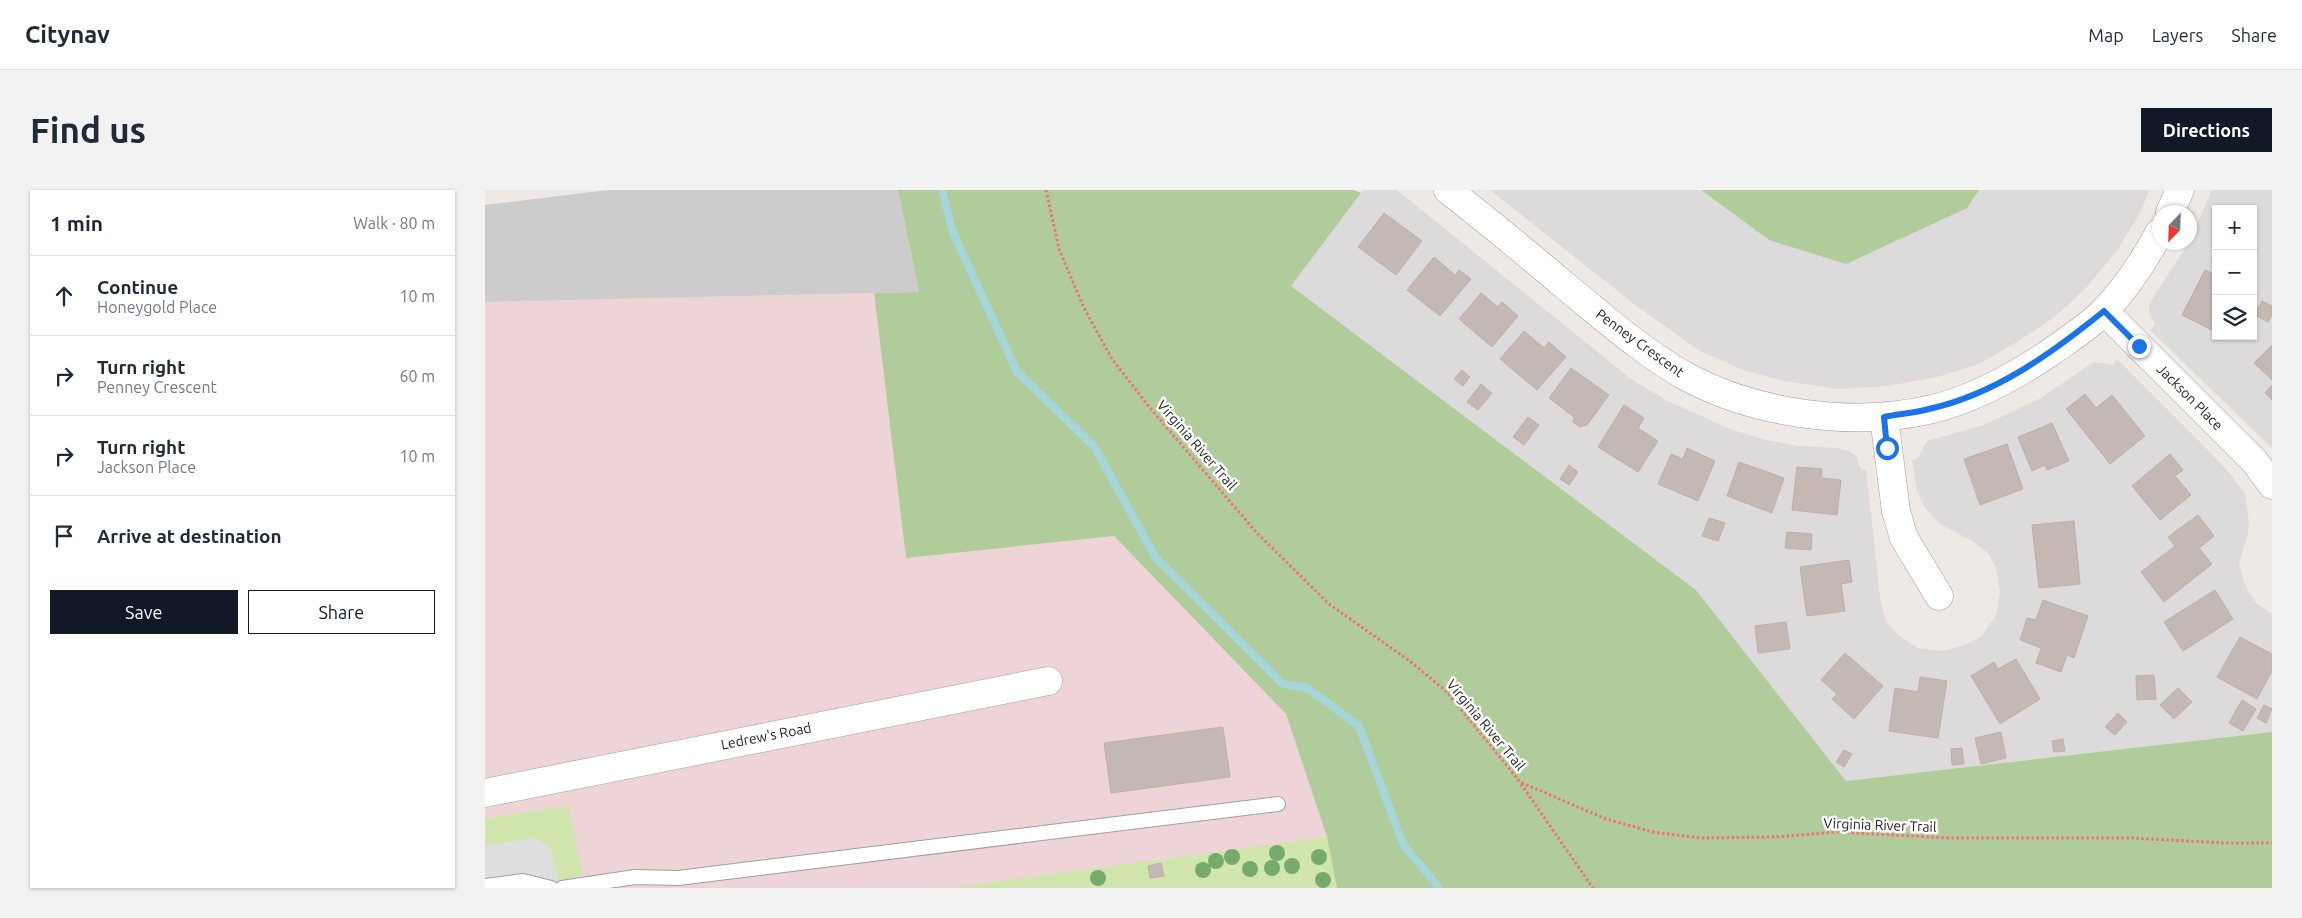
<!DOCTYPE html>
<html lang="en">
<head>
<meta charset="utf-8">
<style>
	body { margin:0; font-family:Ubuntu,sans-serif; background:#f2f2f3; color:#1f2937 }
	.controls { position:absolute; right:15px; top:15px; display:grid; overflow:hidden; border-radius:0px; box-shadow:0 1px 4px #0004 }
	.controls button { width:45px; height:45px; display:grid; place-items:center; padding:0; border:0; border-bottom:1px solid #e0e1e3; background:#fff; color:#1f2937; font:25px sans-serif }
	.compass { position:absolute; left:1667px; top:15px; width:45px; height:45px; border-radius:50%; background:#fff; box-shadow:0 1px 4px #0004; rotate:203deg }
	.stop { position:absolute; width:15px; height:15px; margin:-11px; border:4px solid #1a73e8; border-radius:50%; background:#fff }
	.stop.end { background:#1a73e8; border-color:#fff; box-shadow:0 1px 5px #0008 }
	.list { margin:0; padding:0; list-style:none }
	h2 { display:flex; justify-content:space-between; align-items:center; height:65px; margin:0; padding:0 20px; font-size:21px }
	h2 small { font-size:16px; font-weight:400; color:#747a83 }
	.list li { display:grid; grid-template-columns:32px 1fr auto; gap:15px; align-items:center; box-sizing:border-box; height:80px; padding:0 20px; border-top:1px solid #e0e1e3 }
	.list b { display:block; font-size:19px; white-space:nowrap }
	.list p { margin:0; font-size:16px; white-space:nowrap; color:#747a83 }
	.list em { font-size:16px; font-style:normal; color:#747a83 }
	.actions { display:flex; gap:10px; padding:15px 20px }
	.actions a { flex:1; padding:11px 0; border:1px solid #111827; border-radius:0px; text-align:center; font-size:18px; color:#111827 }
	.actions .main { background:#111827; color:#fff }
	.icon { flex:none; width:28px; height:28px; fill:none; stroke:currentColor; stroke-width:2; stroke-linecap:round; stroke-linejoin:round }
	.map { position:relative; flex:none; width:1787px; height:698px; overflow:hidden; border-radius:0px }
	header { display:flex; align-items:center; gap:30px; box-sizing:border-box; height:70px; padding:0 25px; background:#fff; border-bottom:1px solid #e0e1e3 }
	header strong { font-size:24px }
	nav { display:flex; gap:28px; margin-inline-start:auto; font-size:18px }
	.intro { display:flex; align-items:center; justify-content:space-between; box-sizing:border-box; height:120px; padding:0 30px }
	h1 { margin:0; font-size:35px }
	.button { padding:12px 22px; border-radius:0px; background:#111827; color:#fff; font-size:18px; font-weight:700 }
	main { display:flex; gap:30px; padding:0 30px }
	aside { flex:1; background:#fff; border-radius:0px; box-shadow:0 1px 4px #0004 }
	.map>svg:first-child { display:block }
	.residential { fill:#dcdadb; fill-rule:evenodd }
	.commercial { fill:#eed4d6 }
	.religious { fill:#ccc }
	.grass { fill:#d0e6ac }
	.forest { fill:#afcc9a }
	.parking { fill:#dedede }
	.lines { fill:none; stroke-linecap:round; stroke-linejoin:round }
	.stream { stroke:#a6d5da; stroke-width:8 }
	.building { fill:#c3b8b4; stroke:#bfaea7 }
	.lane-casing { stroke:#9f9f9f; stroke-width:16 }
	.street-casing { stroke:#9f9f9f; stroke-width:29 }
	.path { stroke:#f37074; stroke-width:3; stroke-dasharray:2.5 2.5; stroke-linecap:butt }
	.lane { stroke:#fff; stroke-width:14 }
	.street { stroke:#fff; stroke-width:28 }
	.tree { fill:#77aa6f }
	.route { stroke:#1a73e8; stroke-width:6 }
	.labels { text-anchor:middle; stroke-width:5; stroke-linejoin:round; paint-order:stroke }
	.street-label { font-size:14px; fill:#1e1e1e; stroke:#fff }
</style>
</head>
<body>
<header>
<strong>Citynav</strong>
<nav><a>Map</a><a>Layers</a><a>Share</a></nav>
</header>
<div class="intro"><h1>Find us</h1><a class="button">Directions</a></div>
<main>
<aside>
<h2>1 min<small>Walk · 80 m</small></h2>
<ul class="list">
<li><svg class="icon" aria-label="ahead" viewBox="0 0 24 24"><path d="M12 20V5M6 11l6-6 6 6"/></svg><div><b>Continue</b><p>Honeygold Place</p></div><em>10 m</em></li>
<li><svg class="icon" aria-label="right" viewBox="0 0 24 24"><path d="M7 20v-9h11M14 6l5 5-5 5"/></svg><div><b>Turn right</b><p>Penney Crescent</p></div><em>60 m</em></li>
<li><svg class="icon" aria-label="right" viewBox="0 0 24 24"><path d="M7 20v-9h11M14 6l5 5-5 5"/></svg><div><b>Turn right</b><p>Jackson Place</p></div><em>10 m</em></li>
<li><svg class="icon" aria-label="arrive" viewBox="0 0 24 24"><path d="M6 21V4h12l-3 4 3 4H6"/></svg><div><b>Arrive at destination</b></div></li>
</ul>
<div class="actions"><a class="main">Save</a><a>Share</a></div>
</aside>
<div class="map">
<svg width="1787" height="698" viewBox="0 0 1787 698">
	<rect width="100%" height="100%" fill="#eee9e4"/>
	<!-- residential -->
	<path class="residential" d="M878 0H912L1146 189 1183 211 1245 239 1281 250 1314 256 1351 258 1364 261 1371 266 1377 281 1381 279 1396 415 1402 433 1414 446 1433 458 1458 461 1480 455 1497 446 1511 425 1515 402 1511 378 1503 363 1489 352 1455 334 1440 318 1432 301 1427 270 1433 268 1442 251 1499 235 1554 209 1609 172 1628 175 1632 169 1719 256 1746 285 1760 304 1764 331 1763 344 1754 372 1757 386 1762 399 1771 413 1787 424V542L1361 591 1211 400 806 96Z
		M1005 0H1216L1284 50 1482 18 1494 0H1664L1657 19 1632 61 1599 100 1567 129 1530 153 1494 174 1452 187 1403 196 1352 199 1299 191 1258 180 1215 161 1149 114Z
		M1727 0H1787V258L1665 140 1670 134 1664 122V114L1704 52ZM1731 19H1768V146H1731Z"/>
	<!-- commercial -->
	<path class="commercial" d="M389 103 421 367 629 346 801 524 842 647 852 698H0V112Z"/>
	<!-- religious -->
	<path class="religious" d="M123 0H413L434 102 0 112V15Z"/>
	<!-- grass -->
	<path class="grass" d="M83 615 98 685 82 691 73 690 66 659 50 648 0 656V629Z
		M842 647 852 698H465Z"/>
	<!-- forest -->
	<path class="forest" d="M413 0H869L876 3 806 96 1211 400 1361 591 1787 542V698H852L842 647 801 524 629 346 421 368 389 103 434 102Z
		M1216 0H1494L1482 18 1361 74 1284 50Z"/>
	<!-- parking -->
	<path class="parking" d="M50 648 66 659 75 698H0V656Z"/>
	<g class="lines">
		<!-- stream -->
		<path class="stream" d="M457 0 467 40 532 182 609 256 671 368 798 494 822 498 874 536 918 654 954 698"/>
	</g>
	<!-- building -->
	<path class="building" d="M899 23 937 51 911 85 873 57Z
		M949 67 970 85 974 80 986 89 955 126 922 100Z
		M1720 80 1731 85V142L1697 125Z
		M996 103 1013 117 1017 112 1033 126 1007 157 974 129Z
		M1777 111 1787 116V125L1783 132 1770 125Z
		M1039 141 1059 158 1064 152 1081 167 1052 200 1015 169Z
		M1787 155V190L1769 173Z
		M1086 178 1124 205 1102 235 1095 237 1088 232 1089 227 1064 208Z
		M977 180 985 187 978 196 969 189Z
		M996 194 1007 203 993 220 982 212Z
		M1787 195V210L1780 203Z
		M1600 204 1611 218 1627 205 1660 246 1625 274 1581 219Z
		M1139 215 1159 228 1153 238 1173 251 1153 282 1113 257Z
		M1043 227 1054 235 1039 255 1028 247Z
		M1567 233 1584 271 1562 280 1560 275 1547 281 1533 247Z
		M1522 254 1538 299 1495 315 1479 269Z
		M1202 258 1230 271 1213 311 1173 294 1186 264 1198 269Z
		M1685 264 1698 280 1690 286 1706 305 1675 330 1647 296Z
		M1254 272 1299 288 1287 323 1242 306Z
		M1084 275 1093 282 1084 295 1075 289Z
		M1312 277 1337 279 1336 288 1356 290 1352 325 1307 320Z
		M1713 325 1729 346 1714 358 1727 374 1679 412 1656 382 1690 356 1683 347Z
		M1224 328 1240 333 1233 351 1217 346Z
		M1589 331 1595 394 1554 398 1547 335Z
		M1302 342 1327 344 1326 360 1300 358Z
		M1364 370 1367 392 1356 394 1360 421 1322 426 1315 377Z
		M1730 400 1748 429 1698 461 1679 432Z
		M1558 410 1603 426 1589 468 1582 465 1576 482 1551 473 1556 458 1535 450 1542 428 1551 430Z
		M1301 432 1305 459 1273 463 1270 436Z
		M1755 447 1787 464V481L1772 509 1732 487Z
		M1360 463 1398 496 1369 529 1347 509 1352 504 1336 490Z
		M1531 469 1555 509 1515 534 1486 486 1509 472 1513 479Z
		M1669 485 1671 509 1652 510 1651 486Z
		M1435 487 1462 491 1453 548 1404 541 1410 498 1433 502Z
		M1693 498 1707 512 1689 529 1675 515Z
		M1757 510 1771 519 1758 541 1744 533Z
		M1779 515 1787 519 1781 533 1772 528Z
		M1633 523 1642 532 1630 545 1620 537Z
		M738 537 745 587 626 603 619 553Z
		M1516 542 1521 568 1496 574 1490 548Z
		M1578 549 1580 561 1569 562 1567 551Z
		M1477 558 1479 574 1467 575 1466 559Z
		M1359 560 1367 564 1359 577 1351 572Z
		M676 673 679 686 665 688 663 676Z"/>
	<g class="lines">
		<defs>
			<path id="lane" d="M0 696 38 691 66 698
				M77 698 150 687 193 688 793 614"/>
			<path id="street" d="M963 0C1004 32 1045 66 1085 100 1123 131 1159 163 1202 187 1271 224 1367 237 1443 220 1488 210 1529 187 1566 162 1584 149 1605 136 1620 120 1642 97 1659 71 1674 43
				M1685 22 1695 0
				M1619 121 1770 272 1787 295
				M1399 227 1411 321 1419 348 1454 406
				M0 603 563 491"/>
		</defs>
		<!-- lane casing -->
		<use href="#lane" class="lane-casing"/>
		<!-- street casing -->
		<use href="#street" class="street-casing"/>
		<!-- path -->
		<path class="path" d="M561 0 574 59 599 118 627 169 665 218 771 342 844 414 926 472 961 501 1035 592 1121 629 1168 642 1215 648 1290 647 1352 642 1465 648H1647L1741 653H1787
			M1036 594 1108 698"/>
		<!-- lane -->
		<use href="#lane" class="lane"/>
		<!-- street -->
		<use href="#street" class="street"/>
	</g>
	<!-- trees -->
	<g class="tree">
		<circle cx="792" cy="663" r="8"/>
		<circle cx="747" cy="667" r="8"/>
		<circle cx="834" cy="667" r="8"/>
		<circle cx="731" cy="671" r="8"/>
		<circle cx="807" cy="676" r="8"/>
		<circle cx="787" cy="678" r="8"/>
		<circle cx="765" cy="679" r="8"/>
		<circle cx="718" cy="680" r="8"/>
		<circle cx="613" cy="688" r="8"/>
		<circle cx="838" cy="690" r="8"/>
	</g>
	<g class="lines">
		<!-- route -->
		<path class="route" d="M1402 258 1399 227C1414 224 1429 223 1444 219 1511 204 1567 163 1619 121L1654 156"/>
	</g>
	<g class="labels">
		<!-- street labels -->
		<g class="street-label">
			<text transform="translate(1155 153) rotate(36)" y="5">Penney Crescent</text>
			<text transform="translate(1705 207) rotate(45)" y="5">Jackson Place</text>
			<text transform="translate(712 255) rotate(49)" y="5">Virginia River Trail</text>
			<text transform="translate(1001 535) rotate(50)" y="5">Virginia River Trail</text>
			<text transform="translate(281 546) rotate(-11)" y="5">Ledrew's Road</text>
			<text transform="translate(1395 635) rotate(2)" y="5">Virginia River Trail</text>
		</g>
	</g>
</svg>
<div class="controls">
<button>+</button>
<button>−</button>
<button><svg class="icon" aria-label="layers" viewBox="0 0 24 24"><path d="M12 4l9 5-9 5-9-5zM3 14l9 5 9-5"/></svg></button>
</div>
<svg class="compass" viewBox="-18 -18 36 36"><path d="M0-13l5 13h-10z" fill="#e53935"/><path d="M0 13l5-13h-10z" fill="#747a83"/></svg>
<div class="stop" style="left:1402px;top:258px"></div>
<div class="stop end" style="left:1654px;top:156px"></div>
</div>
</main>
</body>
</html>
